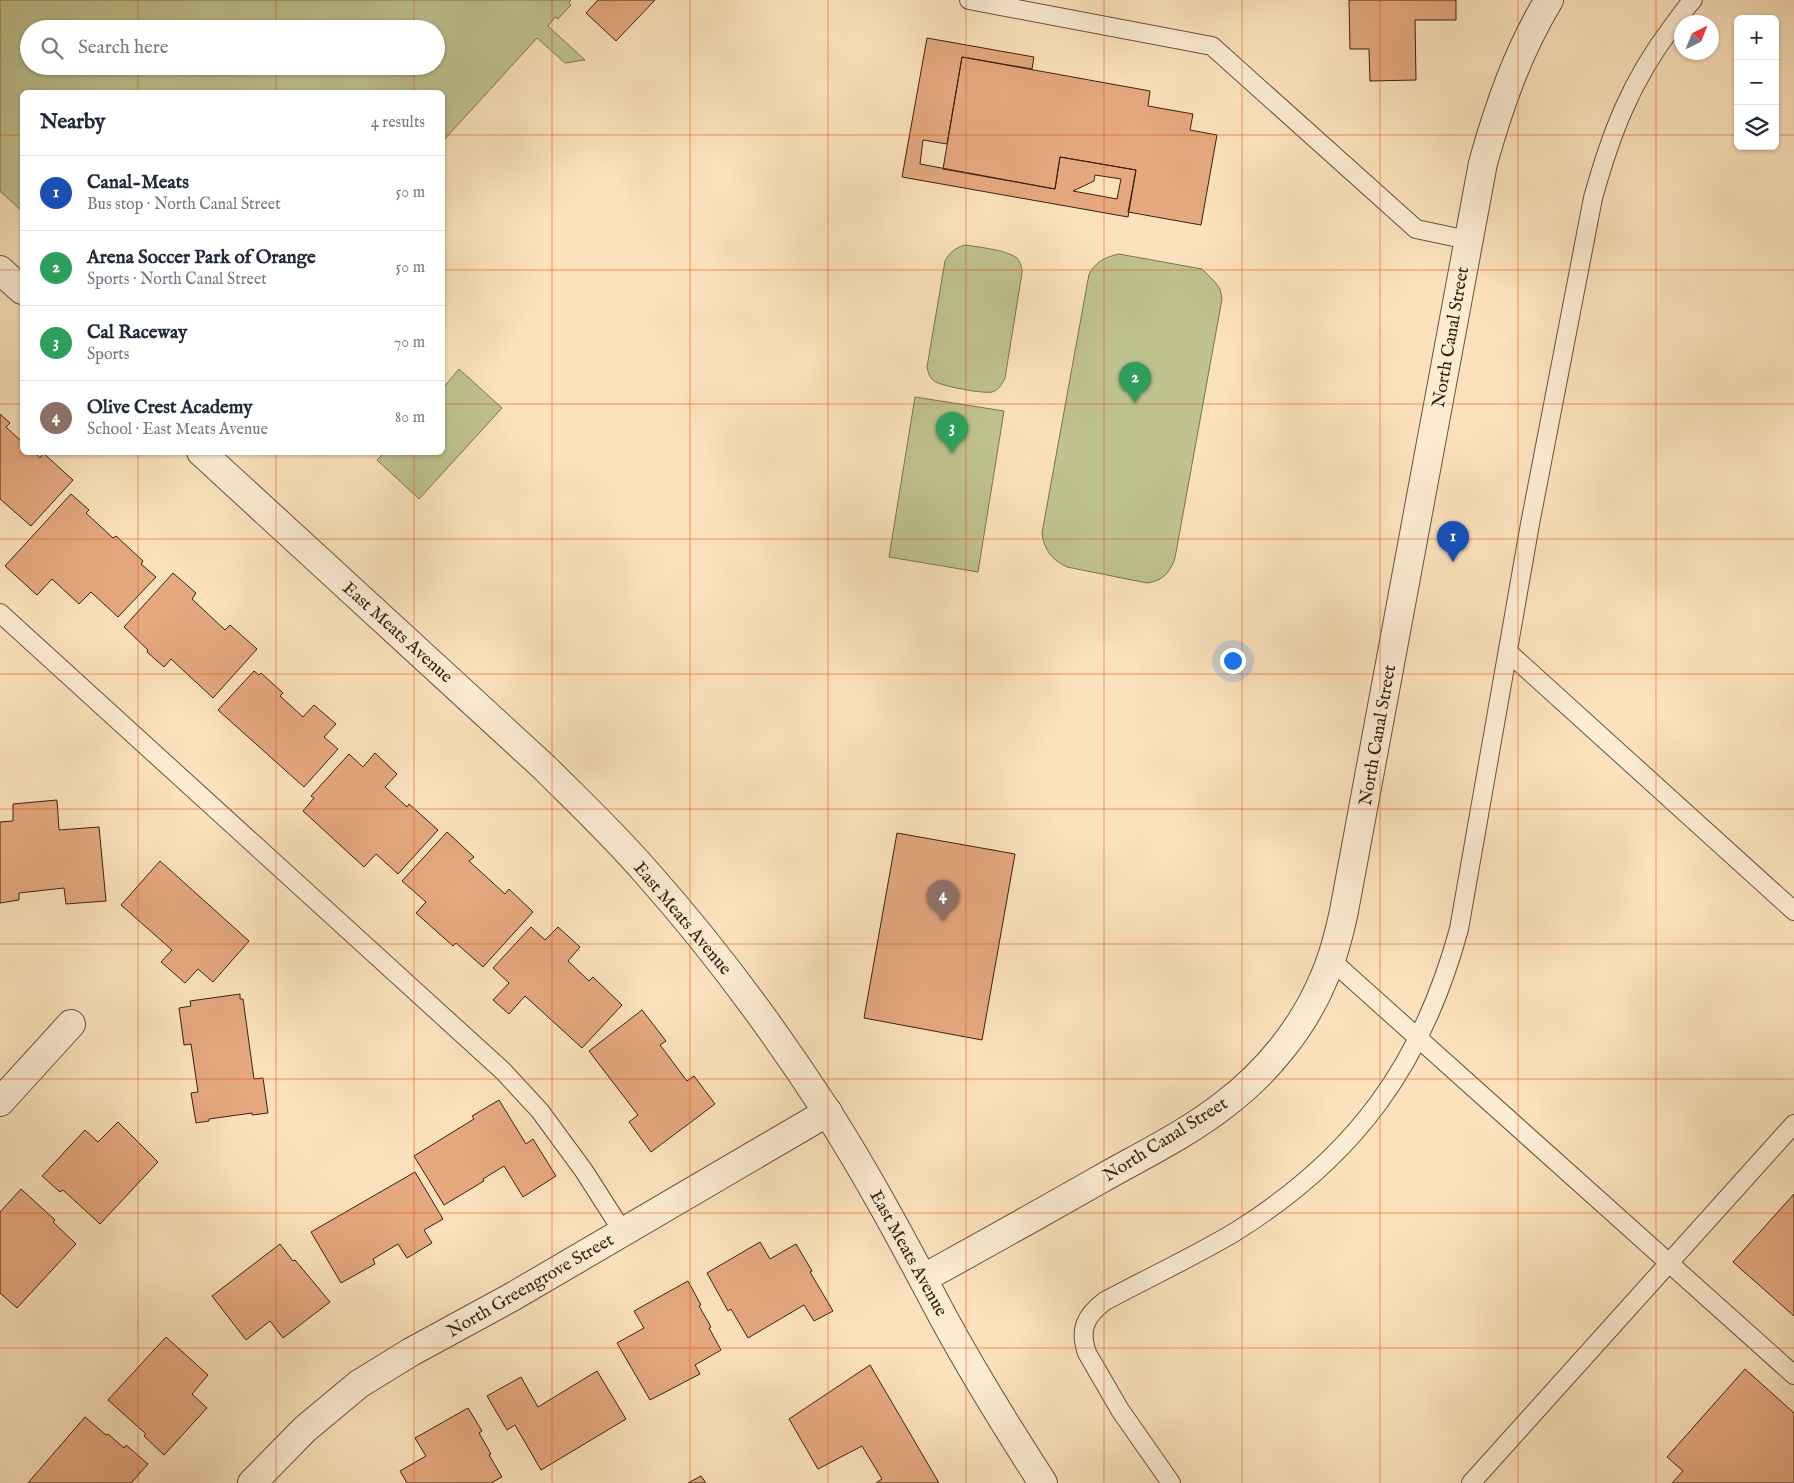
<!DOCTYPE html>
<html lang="en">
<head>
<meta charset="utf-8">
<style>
	body { margin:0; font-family:"IM FELL English",serif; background:#f6f6f7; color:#1f2937 }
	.controls { position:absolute; right:15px; top:15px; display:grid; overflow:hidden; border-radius:8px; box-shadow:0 1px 4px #0004 }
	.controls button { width:45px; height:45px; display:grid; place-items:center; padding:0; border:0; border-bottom:1px solid #e0e1e3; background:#fff; color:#1f2937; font:25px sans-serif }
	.compass { position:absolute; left:1674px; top:15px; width:45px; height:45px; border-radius:50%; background:#fff; box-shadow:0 1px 4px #0004; rotate:43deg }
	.you { position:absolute; left:1232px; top:660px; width:18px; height:18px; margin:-12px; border:4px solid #fff; border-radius:50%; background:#1a73e8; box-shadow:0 0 0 8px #1a73e833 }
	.badge { display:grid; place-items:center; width:32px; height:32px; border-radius:50%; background:#8f2418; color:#fff; font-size:16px; font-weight:700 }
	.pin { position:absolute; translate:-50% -41px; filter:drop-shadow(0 1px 2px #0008) }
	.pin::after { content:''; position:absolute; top:26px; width:18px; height:15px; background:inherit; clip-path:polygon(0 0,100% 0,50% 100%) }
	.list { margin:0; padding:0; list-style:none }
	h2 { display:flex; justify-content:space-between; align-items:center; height:65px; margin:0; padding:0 20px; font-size:21px }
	h2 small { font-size:16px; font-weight:400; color:#747a83 }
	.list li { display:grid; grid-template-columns:32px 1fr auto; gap:15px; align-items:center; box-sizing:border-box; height:75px; padding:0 20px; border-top:1px solid #e0e1e3 }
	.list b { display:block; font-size:19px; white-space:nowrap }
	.list p { margin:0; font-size:16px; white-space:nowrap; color:#747a83 }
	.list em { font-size:16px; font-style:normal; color:#747a83 }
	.icon { flex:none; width:28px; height:28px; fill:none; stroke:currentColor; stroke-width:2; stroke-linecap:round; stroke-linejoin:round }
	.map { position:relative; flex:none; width:1794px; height:1483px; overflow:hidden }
	.search { position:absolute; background:#fff; box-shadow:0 1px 4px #0004; left:20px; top:20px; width:425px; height:55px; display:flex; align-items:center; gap:12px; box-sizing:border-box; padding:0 18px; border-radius:28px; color:#747a83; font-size:19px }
	.panel { position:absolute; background:#fff; box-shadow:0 1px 4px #0004; left:20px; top:90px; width:425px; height:365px; border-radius:8px }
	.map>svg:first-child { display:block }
	.green { fill:#bfc390; stroke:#7d7250; fill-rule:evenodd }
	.building { fill:#e5a87f; stroke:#3b200f; fill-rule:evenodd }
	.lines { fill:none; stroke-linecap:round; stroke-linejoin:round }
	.service-casing { stroke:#6b503a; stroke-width:20 }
	.minor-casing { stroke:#6b503a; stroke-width:30 }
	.tertiary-casing { stroke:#6b503a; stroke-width:30 }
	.service { stroke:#fcecd3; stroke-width:18 }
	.minor { stroke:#fcecd3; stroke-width:28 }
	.tertiary { stroke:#fcecd3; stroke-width:28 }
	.grid { fill:none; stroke:#df560c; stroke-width:1; stroke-opacity:0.55 }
	.labels { text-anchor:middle; stroke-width:5; stroke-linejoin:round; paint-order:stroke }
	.street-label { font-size:18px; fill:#3b200f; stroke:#fcecd3 }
</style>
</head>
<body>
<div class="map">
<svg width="1794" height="1483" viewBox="0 0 1794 1483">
	<rect width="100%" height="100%" fill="#fbe2bc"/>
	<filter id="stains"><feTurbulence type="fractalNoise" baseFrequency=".004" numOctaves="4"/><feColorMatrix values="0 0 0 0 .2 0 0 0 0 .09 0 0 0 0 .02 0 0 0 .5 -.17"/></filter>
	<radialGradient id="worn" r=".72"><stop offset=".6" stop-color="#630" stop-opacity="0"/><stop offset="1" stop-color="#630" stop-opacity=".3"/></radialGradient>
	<!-- green -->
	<path class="green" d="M0 0H571L569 3 571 5 558 19 555 17 548 26 585 60 565 63 537 38 443 141 442 92H22V211L0 191ZM29 29H436V66H29Z
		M965 245C978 247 1007 250 1017 258 1021 263 1022 268 1022 273L1005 378C1002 384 999 390 992 392 983 394 941 386 934 381 930 378 928 373 927 367L945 261C950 252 955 248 965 245Z
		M1119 254 1202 269 1215 282 1220 289 1222 299 1175 558C1170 573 1162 581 1147 583L1067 567C1052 560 1044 550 1042 533L1089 274C1096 262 1105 257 1119 254Z
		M459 369 502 408 419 499 377 460 384 453 442 452 443 388Z
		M915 397 1004 411 978 572 889 557Z"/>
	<!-- building -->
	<path class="building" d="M598 0H655L616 41 586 13Z
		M1349 0H1456V20H1415L1416 80 1370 81 1369 49H1350Z
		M927 38 1034 57 1032 69 962 57 947 144 923 140 920 164 1055 189 1060 157 1136 170 1128 217 902 177ZM1095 175 1121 179 1117 199 1073 191 1094 181Z
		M962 57 1150 91 1148 106 1193 114 1190 130 1217 135 1201 225 1128 212 1136 170 1060 157 1055 189 943 169Z
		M0 414 10 423 6 427 22 442V452H34L40 458 43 453 73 480 31 526 0 499Z
		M71 494 89 510 86 513 113 538 116 536 143 561 141 564 156 577 118 617 91 592 79 604 52 579 37 595 5 566Z
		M173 573 196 593 192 599 225 630 230 625 257 649 213 698 171 659 164 667 147 652 148 650 124 627Z
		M254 671 259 675 261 673 283 693 280 696 303 717 314 705 336 724 324 737 338 749 304 787 218 710Z
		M375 753 397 774 385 787 407 807 409 804 438 830 398 874 376 854 364 867 303 811 314 798 311 796 349 754 363 767Z
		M57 800 59 830 99 827 106 901 66 904 64 888 19 893V900L0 903V822L13 821V804Z
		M447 832 474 857 469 861 505 894 509 889 533 912 483 967 456 943 453 946 416 913 426 902 402 881Z
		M897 833 1015 854 982 1040 864 1018Z
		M160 861 249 941 213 982 198 969 185 983 161 962 172 950 121 905Z
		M531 927 545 940 558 927 580 947 568 961 589 981 593 977 622 1005 582 1048 525 996 509 1014 493 1000 509 983 493 968Z
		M240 994V999H243L254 1079 263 1078 268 1113 252 1115V1113L209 1119V1121L196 1123 191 1093 198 1092 191 1044 184 1045 179 1008 191 1006 190 1001Z
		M642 1010 666 1041 660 1045 687 1081 694 1076 715 1104 651 1152 629 1122 638 1115 589 1051Z
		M499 1100 526 1144 533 1139 556 1176 523 1197 504 1166 483 1179 484 1181 444 1205 414 1156 474 1119 472 1116Z
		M118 1122 158 1162 100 1224 63 1190 60 1192 42 1176 85 1130 98 1142Z
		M415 1172 443 1219 424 1230 432 1243 407 1258 398 1244 373 1259 375 1264 341 1283 311 1232Z
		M21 1189 55 1220 53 1222 76 1244 17 1308 0 1293V1212Z
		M1794 1194V1316L1733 1262Z
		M760 1242 770 1259 796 1244 812 1271 810 1272 833 1311 814 1321 804 1305 748 1338 731 1309 728 1311 707 1273Z
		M280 1244 293 1261 295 1260 330 1302 283 1338 270 1321 246 1340 212 1296Z
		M688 1281 701 1305 699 1306 711 1327 709 1328 721 1350 695 1365 700 1374 650 1400 617 1343 644 1328 634 1311Z
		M166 1337 208 1375 192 1394 207 1408 164 1455 144 1436 146 1434 108 1400Z
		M870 1365 939 1483H876L882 1479 862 1446 818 1469 789 1419Z
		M1745 1369 1794 1413V1483H1672L1683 1471 1667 1457Z
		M597 1371 626 1419 541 1470 515 1425 507 1430 487 1396 521 1377 538 1407Z
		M468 1408 482 1431 479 1433 491 1454 489 1455 502 1477 491 1483H407L400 1471 426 1456 415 1438Z
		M85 1417 106 1435 108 1434 124 1448 126 1445 148 1464 131 1483H28Z
		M701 1476 706 1483H688Z"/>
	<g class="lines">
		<defs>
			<path id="service" d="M969 0 1212 46 1416 229 1468 240
				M0 613 503 1071 540 1111 584 1171 623 1232
				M1508 652 1794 911
				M1331 960 1794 1375
				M1171 1483 1120 1410 1087 1353C1079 1330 1085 1316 1105 1301 1148 1278 1193 1257 1235 1232 1355 1157 1422 1065 1459 929L1530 524 1593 198C1611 133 1631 81 1672 27 1679 18 1685 8 1693 0
				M1471 1483 1794 1124"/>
			<path id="minor" d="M0 1102 71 1024
				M252 1483 305 1429 359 1384 411 1352 512 1297 828 1112"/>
			<path id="tertiary" d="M0 270 22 290
				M201 452 545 768C579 802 614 835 646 872 712 946 772 1027 826 1110 869 1177 906 1247 943 1317 974 1374 1008 1429 1043 1483
				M924 1278C982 1246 1041 1213 1099 1180 1141 1156 1187 1134 1225 1104 1266 1073 1303 1028 1323 980 1333 958 1339 935 1344 911L1483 163C1499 106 1518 51 1549 0"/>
		</defs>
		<!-- service casing -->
		<use href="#service" class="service-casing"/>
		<!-- minor casing -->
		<use href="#minor" class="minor-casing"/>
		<!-- tertiary casing -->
		<use href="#tertiary" class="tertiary-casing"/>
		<!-- service -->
		<use href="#service" class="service"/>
		<!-- minor -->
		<use href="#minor" class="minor"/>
		<!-- tertiary -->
		<use href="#tertiary" class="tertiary"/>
	</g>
	<!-- grid -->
	<path class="grid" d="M138 0V29M276 0V29M414 0V29M552 0V1483M690 0V1483M828 0V1483M966 0V1483M1104 0V1483M1242 0V1483M1380 0V1483M1518 0V1483M1656 0V1483M138 66V92M276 66V92M414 66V92M0 135H22M442 135H1738M1775 135H1794M0 270H22M442 270H1794M0 404H22M442 404H1794M138 452V1483M276 452V1483M414 452V1483M0 539H1794M0 674H1794M0 809H1794M0 944H1794M0 1079H1794M0 1213H1794M0 1348H1794"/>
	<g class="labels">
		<!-- street labels -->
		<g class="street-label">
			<text transform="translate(1450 337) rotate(-80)" y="6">North Canal Street</text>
			<text transform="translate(398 632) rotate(42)" y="6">East Meats Avenue</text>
			<text transform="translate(1377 735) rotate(-80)" y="6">North Canal Street</text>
			<text transform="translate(683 918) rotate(50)" y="6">East Meats Avenue</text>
			<text transform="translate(1165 1139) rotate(-32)" y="6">North Canal Street</text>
			<text transform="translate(909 1253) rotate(61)" y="6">East Meats Avenue</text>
			<text transform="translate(530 1285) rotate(-30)" y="6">North Greengrove Street</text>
		</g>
	</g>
	<rect width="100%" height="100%" filter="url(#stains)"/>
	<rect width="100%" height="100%" fill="url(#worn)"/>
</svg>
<div class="controls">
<button>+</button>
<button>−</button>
<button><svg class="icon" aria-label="layers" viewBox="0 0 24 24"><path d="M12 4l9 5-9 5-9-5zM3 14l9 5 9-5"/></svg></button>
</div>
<svg class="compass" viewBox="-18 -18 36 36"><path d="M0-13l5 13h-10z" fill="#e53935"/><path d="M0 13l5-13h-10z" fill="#747a83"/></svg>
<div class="you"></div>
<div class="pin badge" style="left:1453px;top:562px;background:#1a4fb4">1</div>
<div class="pin badge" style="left:1135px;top:403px;background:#2e9e5b">2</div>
<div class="pin badge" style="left:952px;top:453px;background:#2e9e5b">3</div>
<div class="pin badge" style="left:943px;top:921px;background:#8d6e63">4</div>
<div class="search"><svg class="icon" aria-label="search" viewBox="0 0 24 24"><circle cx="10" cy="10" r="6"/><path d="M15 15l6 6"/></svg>Search here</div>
<section class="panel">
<h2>Nearby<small>4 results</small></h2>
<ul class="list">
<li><span class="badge" style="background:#1a4fb4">1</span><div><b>Canal-Meats</b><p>Bus stop · North Canal Street</p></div><em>50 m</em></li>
<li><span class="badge" style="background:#2e9e5b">2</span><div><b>Arena Soccer Park of Orange</b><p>Sports · North Canal Street</p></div><em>50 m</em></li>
<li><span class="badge" style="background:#2e9e5b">3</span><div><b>Cal Raceway</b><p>Sports</p></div><em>70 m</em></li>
<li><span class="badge" style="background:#8d6e63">4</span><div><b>Olive Crest Academy</b><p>School · East Meats Avenue</p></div><em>80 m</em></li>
</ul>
</section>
</div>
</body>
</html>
